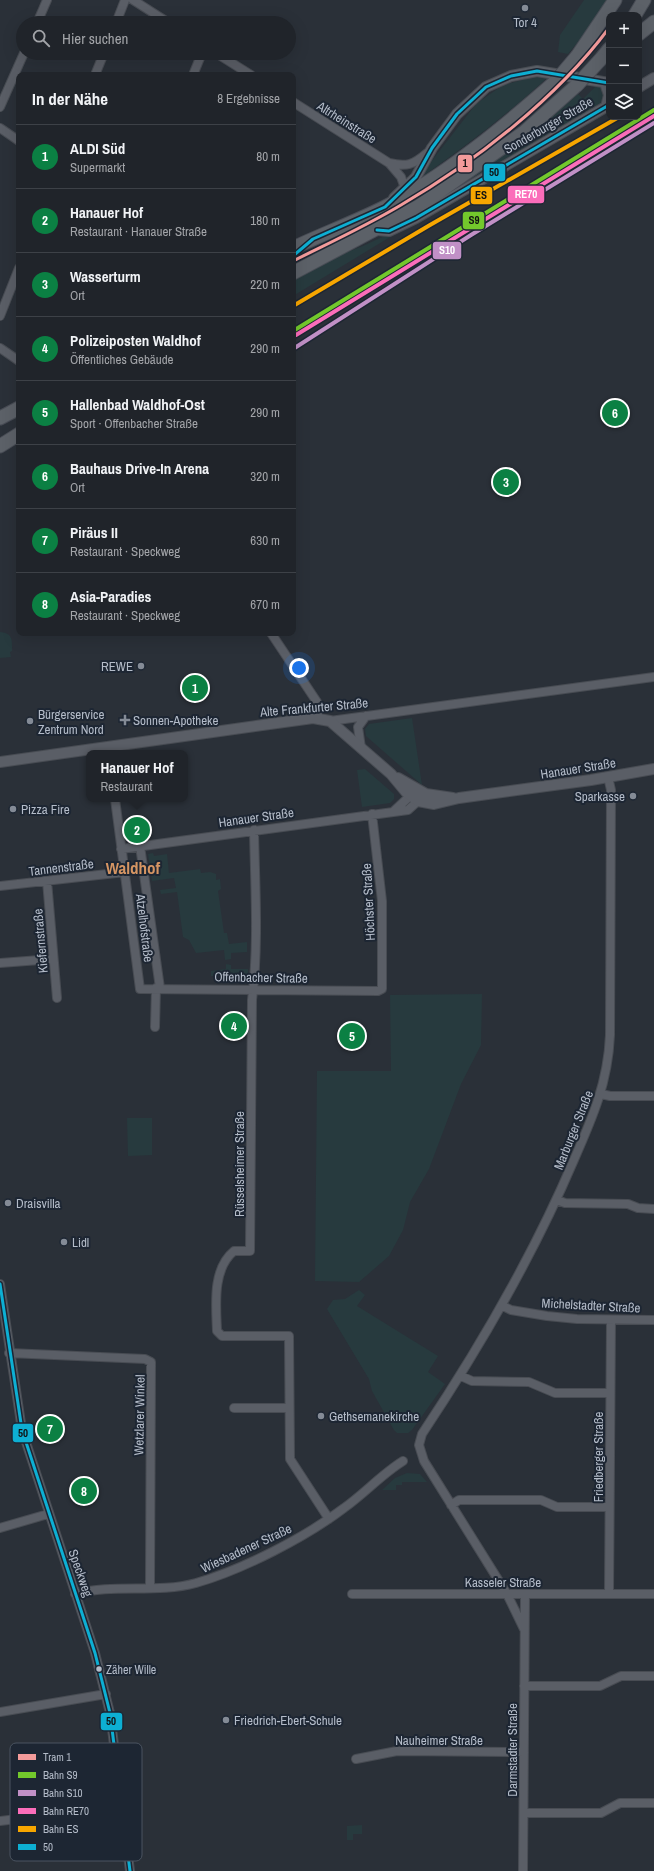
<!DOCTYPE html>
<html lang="de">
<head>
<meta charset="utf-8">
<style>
	body { margin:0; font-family:"Archivo Narrow",sans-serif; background:#282c32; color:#f1f3f6 }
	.controls { position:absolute; right:12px; top:12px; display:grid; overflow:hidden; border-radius:8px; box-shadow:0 4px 16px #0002 }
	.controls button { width:36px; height:36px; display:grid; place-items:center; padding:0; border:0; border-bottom:1px solid #3d4147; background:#20242a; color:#f1f3f6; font:20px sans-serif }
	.you { position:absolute; left:299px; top:668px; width:14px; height:14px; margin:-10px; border:3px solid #fff; border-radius:50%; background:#1a73e8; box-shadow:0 0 0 6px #1a73e833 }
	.badge { display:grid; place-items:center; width:26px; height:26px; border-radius:50%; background:#0b8043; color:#fff; font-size:13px; font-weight:700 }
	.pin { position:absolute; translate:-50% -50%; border:2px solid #fff; box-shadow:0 1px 4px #0006 }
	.popup { position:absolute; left:86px; top:750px; width:102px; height:52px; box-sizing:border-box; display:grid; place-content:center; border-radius:8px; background:#20242a; filter:drop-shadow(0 1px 3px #0005); font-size:13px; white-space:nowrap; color:#a2a4a8 }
	.popup b { font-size:15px; color:#f1f3f6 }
	.popup::after { content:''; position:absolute; left:50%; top:100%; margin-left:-8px; border:8px solid transparent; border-top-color:#20242a }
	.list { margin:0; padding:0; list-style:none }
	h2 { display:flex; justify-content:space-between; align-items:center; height:52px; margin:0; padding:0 16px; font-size:17px }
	h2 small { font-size:13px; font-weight:400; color:#a2a4a8 }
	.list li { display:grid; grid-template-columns:26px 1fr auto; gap:12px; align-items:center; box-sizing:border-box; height:64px; padding:0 16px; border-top:1px solid #3d4147 }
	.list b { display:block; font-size:15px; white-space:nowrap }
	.list p { margin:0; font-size:13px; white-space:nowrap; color:#a2a4a8 }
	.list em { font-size:13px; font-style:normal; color:#a2a4a8 }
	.icon { flex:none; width:22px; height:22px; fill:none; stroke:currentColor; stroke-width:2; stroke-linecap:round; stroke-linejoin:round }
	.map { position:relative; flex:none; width:654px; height:1871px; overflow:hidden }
	.search { position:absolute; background:#20242a; box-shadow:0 4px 16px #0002; left:16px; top:16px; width:280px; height:44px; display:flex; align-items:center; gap:10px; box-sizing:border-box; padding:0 14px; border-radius:22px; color:#a2a4a8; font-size:15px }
	.panel { position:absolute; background:#20242a; box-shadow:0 4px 16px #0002; left:16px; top:72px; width:280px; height:564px; border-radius:8px }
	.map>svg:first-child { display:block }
	.green { fill:#273a3e }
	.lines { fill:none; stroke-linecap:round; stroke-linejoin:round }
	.minor-casing { stroke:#484c53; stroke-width:10 }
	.tertiary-casing { stroke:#484c53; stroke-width:12 }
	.primary-casing { stroke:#484c55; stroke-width:15 }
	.minor { stroke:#5a5e66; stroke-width:8 }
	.tertiary { stroke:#5a5e66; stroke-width:10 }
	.primary { stroke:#5c6168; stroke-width:13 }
	.primary-bridge-casing { stroke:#484c55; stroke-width:15; stroke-linecap:butt }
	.primary-bridge { stroke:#5c6168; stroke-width:13 }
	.bus-1-casing { stroke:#1d2633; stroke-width:6 }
	.bus-1 { stroke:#0dafd3; stroke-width:3 }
	.rail-1-casing { stroke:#1d2633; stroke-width:7 }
	.rail-2-casing { stroke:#1d2633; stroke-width:7 }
	.rail-3-casing { stroke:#1d2633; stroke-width:7 }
	.rail-4-casing { stroke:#1d2633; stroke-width:7 }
	.rail-1 { stroke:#73c82c; stroke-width:4 }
	.rail-2 { stroke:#c190c6; stroke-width:4 }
	.rail-3 { stroke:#fb6dba; stroke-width:4 }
	.rail-4 { stroke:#f7a600; stroke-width:4 }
	.tram-1-casing { stroke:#1d2633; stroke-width:6 }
	.tram-1 { stroke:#f39b9b; stroke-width:3 }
	.poi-dot { fill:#848b96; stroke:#1d2633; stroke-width:1.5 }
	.bus-dot { fill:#b4bcc9; stroke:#1d2633; stroke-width:1.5 }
	.labels { text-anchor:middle; stroke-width:4; stroke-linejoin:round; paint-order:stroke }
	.bus-label { font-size:12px; fill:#b4bcc9; stroke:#1d2633; text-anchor:start }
	.poi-label { font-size:13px; fill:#b4bcc9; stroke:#1d2633; text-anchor:start }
	.street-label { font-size:13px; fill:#b4bcc9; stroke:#1d2633 }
	.district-label { font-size:17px; font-weight:bold; fill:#d59563; stroke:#1d2633 }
	.key { fill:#1d2633; stroke:#4a5360; stroke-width:1 }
	.key-label { font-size:11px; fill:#b4bcc9 }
	.line-badge { stroke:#1d2633; stroke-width:1.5 }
	.badge-label { font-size:11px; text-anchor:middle; font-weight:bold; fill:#fff }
	.pale-badge-label { font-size:11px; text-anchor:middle; font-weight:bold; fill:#111 }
</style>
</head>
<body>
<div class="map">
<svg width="654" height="1871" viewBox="0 0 654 1871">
	<rect width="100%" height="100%" fill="#2a3038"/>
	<!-- green -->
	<path class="green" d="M584 0H609L601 14 568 54 558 52 560 35Z
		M537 76 548 77C507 115 462 149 416 181L476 104 503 85Z
		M596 86 600 87 605 95 598 107 437 201 548 120 578 94 583 99Z
		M399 229 400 231 293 296V279L331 258 363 246Z
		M0 632C13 633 12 640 12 651L10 652 11 657 0 658Z
		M412 718 422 785 366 736 365 729 369 724Z
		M365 769 394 794V799L390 803 362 807 357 770Z
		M153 853 154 856 167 854 169 873 200 869 201 873 210 872 216 874V880L220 879 221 889 218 891 224 933H227L229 944 247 942V952L231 953V959L225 960 224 950 196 953 189 940 183 937 177 892 161 894 160 890 176 888 174 878 152 881 148 854Z
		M226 964 231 965V969H248V976H211V971L226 969Z
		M482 994 481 1045 461 1084 429 1169 410 1202 403 1230 389 1256 359 1282 315 1281 317 1071H391L390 995Z
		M127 1118H152V1155L128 1156Z
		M359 1290 365 1295 357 1306 438 1356 428 1372 445 1384 412 1430 408 1433H397L394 1430 372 1391 369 1379 327 1309 333 1300 345 1299Z
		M407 1473 420 1474 427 1482H402V1485H396V1490H382L395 1478Z
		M362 1825V1834H353V1840H347V1826Z"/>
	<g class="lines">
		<defs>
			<path id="minor" d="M133 0 169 23
				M37 23 47 0
				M116 23 125 0
				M216 53 251 75
				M95 75 104 53
				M193 75 202 53
				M293 102 389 163 401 177 405 188
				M0 107 24 53
				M0 128 19 141
				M389 163C407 167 413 165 427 153
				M0 316 19 268
				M0 348 19 361
				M271 633 317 702 318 718
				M330 721 654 677
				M361 748 358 727 366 716
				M115 799 140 989 378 991 382 989V901L372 814
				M254 830C255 886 259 944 252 1000L250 1251H234C212 1269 216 1305 217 1331L222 1336H289L290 1459 329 1519
				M140 846 160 988
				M121 849 408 810 418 801V791L410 796 394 811
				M47 881 57 998
				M0 886 125 872
				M0 963 53 959
				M155 1027 156 988
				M601 1094 610 1096H654
				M557 1200 565 1203 628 1204 638 1208 654 1209
				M0 1284 22 1430 95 1653 110 1713 130 1871
				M503 1306 511 1310 547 1316 577 1319 654 1320
				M9 1353 145 1359 151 1362 150 1588
				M461 1376 472 1381 529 1382 555 1393H610
				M234 1408H289
				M451 1505 459 1500H541L557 1507H609
				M0 1528 48 1514
				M75 1594C114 1583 156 1594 196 1583 242 1570 306 1537 344 1508 365 1493 382 1474 403 1461
				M352 1594H654
				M609 1594 611 1320
				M524 1629 507 1594 424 1461 419 1445 422 1434C480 1347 532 1258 573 1162 592 1119 608 1083 610 1035L611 790 608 777
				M524 1686H600L621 1676H654
				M0 1712 106 1694
				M356 1759 397 1751 524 1752
				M524 1813H601L620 1803H654
				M0 1821 122 1806
				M523 1871 525 1594"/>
			<path id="tertiary" d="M605 83 609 95 606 107
				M639 87 654 78
				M394 198 416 177 432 148 457 114 486 87 511 76 537 71 609 83
				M377 230 389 231 416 218 609 105
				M0 762 313 718 330 721 391 774 406 792 418 801 434 804 459 798 591 780 654 769
				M398 778 426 794 453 798"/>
			<path id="primary" d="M635 15 644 0
				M639 34 654 22
				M578 55 615 0
				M600 60 609 49
				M293 248C323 234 355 222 385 207 444 177 506 125 556 81
				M293 273 419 206 523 133 577 85
				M0 418 19 408
				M0 446 19 434"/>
		</defs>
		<!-- minor casing -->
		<use href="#minor" class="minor-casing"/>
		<!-- tertiary casing -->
		<use href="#tertiary" class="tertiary-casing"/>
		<!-- primary casing -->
		<use href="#primary" class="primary-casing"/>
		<!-- minor -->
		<use href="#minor" class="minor"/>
		<!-- tertiary -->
		<use href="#tertiary" class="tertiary"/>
		<!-- primary -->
		<use href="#primary" class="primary"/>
		<defs>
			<path id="primary-bridge" d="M556 81 578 55
				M577 85 600 60"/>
		</defs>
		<!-- primary-bridge casing -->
		<use href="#primary-bridge" class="primary-bridge-casing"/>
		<!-- primary-bridge -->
		<use href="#primary-bridge" class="primary-bridge"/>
		<defs>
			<path id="bus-1" d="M377 230 389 231 416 218 609 105
				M293 256 313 239 385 207 416 177 432 148 457 114 486 87 511 76 537 71 609 83
				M0 1284 22 1430 95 1653 110 1713 130 1871"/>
		</defs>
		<!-- bus-1 casing -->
		<use href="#bus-1" class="bus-1-casing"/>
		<!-- bus-1 -->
		<use href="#bus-1" class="bus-1"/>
		<defs>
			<path id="rail-1" d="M293 331 654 110"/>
			<path id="rail-2" d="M293 349 471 235 654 123"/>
			<path id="rail-3" d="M296 335 654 116"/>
			<path id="rail-4" d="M293 306 430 225 619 117"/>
		</defs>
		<!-- rail-1 casing -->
		<use href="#rail-1" class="rail-1-casing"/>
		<!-- rail-2 casing -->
		<use href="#rail-2" class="rail-2-casing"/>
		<!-- rail-3 casing -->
		<use href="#rail-3" class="rail-3-casing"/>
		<!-- rail-4 casing -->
		<use href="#rail-4" class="rail-4-casing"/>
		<!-- rail-1 -->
		<use href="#rail-1" class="rail-1"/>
		<!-- rail-2 -->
		<use href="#rail-2" class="rail-2"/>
		<!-- rail-3 -->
		<use href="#rail-3" class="rail-3"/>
		<!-- rail-4 -->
		<use href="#rail-4" class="rail-4"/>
		<defs>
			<path id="tram-1" d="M293 261C329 243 366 226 401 205 476 161 556 99 609 28"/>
		</defs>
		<!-- tram-1 casing -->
		<use href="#tram-1" class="tram-1-casing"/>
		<!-- tram-1 -->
		<use href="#tram-1" class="tram-1"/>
	</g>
	<!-- markers -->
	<g class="poi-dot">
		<circle cx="525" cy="8" r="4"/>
		<circle cx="141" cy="666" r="4"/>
		<path d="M123 714h4v4h4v4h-4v4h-4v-4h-4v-4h4z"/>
		<circle cx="30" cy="721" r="4"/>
		<circle cx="633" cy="796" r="4"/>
		<circle cx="13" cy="809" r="4"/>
		<circle cx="8" cy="1203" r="4"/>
		<circle cx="64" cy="1242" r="4"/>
		<circle cx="321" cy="1416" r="4"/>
		<circle cx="226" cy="1720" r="4"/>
	</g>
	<circle class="bus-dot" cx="99" cy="1669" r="3.5"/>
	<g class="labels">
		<!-- bus labels -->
		<g class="bus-label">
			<text x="106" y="1674">Zäher Wille</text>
		</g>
		<!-- poi labels -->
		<g class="poi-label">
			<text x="525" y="27" text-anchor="middle">Tor 4</text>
			<text x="133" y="671" text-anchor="end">REWE</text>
			<text x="38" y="719">Bürgerservice<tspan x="38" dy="15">Zentrum Nord</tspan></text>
			<text x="133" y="725">Sonnen-Apotheke</text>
			<text x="625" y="801" text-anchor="end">Sparkasse</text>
			<text x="21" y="814">Pizza Fire</text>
			<text x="16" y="1208">Draisvilla</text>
			<text x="72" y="1247">Lidl</text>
			<text x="329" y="1421">Gethsemanekirche</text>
			<text x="234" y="1725">Friedrich-Ebert-Schule</text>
		</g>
		<!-- street labels -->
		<g class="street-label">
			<text transform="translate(347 122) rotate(32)" y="5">Altrheinstraße</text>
			<text transform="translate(548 125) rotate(-30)" y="5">Sonderburger Straße</text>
			<text transform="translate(314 707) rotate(-5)" y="5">Alte Frankfurter Straße</text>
			<text transform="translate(578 768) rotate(-9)" y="5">Hanauer Straße</text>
			<text transform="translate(256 817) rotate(-8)" y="5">Hanauer Straße</text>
			<text transform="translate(61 867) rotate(-7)" y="5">Tannenstraße</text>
			<text transform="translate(368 902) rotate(-93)" y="5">Höchster Straße</text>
			<text transform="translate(145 928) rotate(83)" y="5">Atzelhofstraße</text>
			<text transform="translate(40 941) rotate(-95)" y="5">Kiefernstraße</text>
			<text transform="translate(261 977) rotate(1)" y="5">Offenbacher Straße</text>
			<text transform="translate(573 1130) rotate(-68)" y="5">Marburger Straße</text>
			<text transform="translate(239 1164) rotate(-90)" y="5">Rüsselsheimer Straße</text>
			<text transform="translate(591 1305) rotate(3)" y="5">Michelstadter Straße</text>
			<text transform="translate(139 1415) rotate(-89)" y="5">Wetzlarer Winkel</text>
			<text transform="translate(598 1457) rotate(-90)" y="5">Friedberger Straße</text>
			<text transform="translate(246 1548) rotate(-25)" y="5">Wiesbadener Straße</text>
			<text transform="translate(81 1573) rotate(71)" y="5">Speckweg</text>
			<text x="503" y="1587">Kasseler Straße</text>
			<text x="439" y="1745">Nauheimer Straße</text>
			<text transform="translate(512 1750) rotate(-90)" y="5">Darmstadter Straße</text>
		</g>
		<!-- district labels -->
		<g class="district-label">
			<text x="133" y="874">Waldhof</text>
		</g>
	</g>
	<!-- legend -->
	<rect x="10" y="1743" width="132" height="118" rx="6" class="key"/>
	<rect x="18" y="1754" width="18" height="6" fill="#f39b9b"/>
	<rect x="18" y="1772" width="18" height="6" fill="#73c82c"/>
	<rect x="18" y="1790" width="18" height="6" fill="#c190c6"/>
	<rect x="18" y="1808" width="18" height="6" fill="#fb6dba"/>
	<rect x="18" y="1826" width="18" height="6" fill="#f7a600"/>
	<rect x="18" y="1844" width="18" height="6" fill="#0dafd3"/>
	<g class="key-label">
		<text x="43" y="1761">Tram 1</text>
		<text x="43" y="1779">Bahn S9</text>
		<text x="43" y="1797">Bahn S10</text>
		<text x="43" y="1815">Bahn RE70</text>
		<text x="43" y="1833">Bahn ES</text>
		<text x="43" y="1851">50</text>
	</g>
	<g class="line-badge">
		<rect x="457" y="154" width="16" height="19" rx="4" fill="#f39b9b"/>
		<rect x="483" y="163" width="23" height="19" rx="4" fill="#0dafd3"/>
		<rect x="507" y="185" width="38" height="19" rx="4" fill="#fb6dba"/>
		<rect x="470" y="186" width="23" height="19" rx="4" fill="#f7a600"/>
		<rect x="462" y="211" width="23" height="19" rx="4" fill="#73c82c"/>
		<rect x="432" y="241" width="30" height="19" rx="4" fill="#c190c6"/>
		<rect x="12" y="1423" width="22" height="20" rx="4" fill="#0dafd3"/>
		<rect x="100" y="1712" width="23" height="19" rx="4" fill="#0dafd3"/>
	</g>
	<g class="badge-label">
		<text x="526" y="198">RE70</text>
		<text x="447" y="254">S10</text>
	</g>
	<g class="pale-badge-label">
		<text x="465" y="167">1</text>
		<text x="494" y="176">50</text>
		<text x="481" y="199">ES</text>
		<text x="474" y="224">S9</text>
		<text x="23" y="1437">50</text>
		<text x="111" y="1725">50</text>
	</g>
</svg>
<div class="controls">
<button>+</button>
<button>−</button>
<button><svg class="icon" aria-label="layers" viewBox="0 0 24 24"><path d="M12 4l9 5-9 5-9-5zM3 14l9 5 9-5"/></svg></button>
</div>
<div class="you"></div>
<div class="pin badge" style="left:195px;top:688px">1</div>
<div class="pin badge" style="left:137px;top:830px">2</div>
<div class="popup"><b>Hanauer Hof</b>Restaurant</div>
<div class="pin badge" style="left:506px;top:482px">3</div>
<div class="pin badge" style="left:234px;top:1026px">4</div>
<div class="pin badge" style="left:352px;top:1036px">5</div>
<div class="pin badge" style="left:615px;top:413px">6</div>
<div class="pin badge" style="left:50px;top:1429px">7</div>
<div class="pin badge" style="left:84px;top:1491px">8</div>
<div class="search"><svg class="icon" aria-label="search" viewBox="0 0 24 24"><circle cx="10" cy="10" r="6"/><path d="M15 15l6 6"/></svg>Hier suchen</div>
<section class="panel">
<h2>In der Nähe<small>8 Ergebnisse</small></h2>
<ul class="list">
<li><span class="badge">1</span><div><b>ALDI Süd</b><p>Supermarkt</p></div><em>80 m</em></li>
<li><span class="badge">2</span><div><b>Hanauer Hof</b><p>Restaurant · Hanauer Straße</p></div><em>180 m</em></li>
<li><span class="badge">3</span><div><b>Wasserturm</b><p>Ort</p></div><em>220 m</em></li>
<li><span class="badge">4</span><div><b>Polizeiposten Waldhof</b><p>Öffentliches Gebäude</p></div><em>290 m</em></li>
<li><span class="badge">5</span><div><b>Hallenbad Waldhof-Ost</b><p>Sport · Offenbacher Straße</p></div><em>290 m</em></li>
<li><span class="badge">6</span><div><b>Bauhaus Drive-In Arena</b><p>Ort</p></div><em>320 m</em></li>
<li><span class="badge">7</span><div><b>Piräus II</b><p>Restaurant · Speckweg</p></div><em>630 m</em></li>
<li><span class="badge">8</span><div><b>Asia-Paradies</b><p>Restaurant · Speckweg</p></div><em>670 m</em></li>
</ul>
</section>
</div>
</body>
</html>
